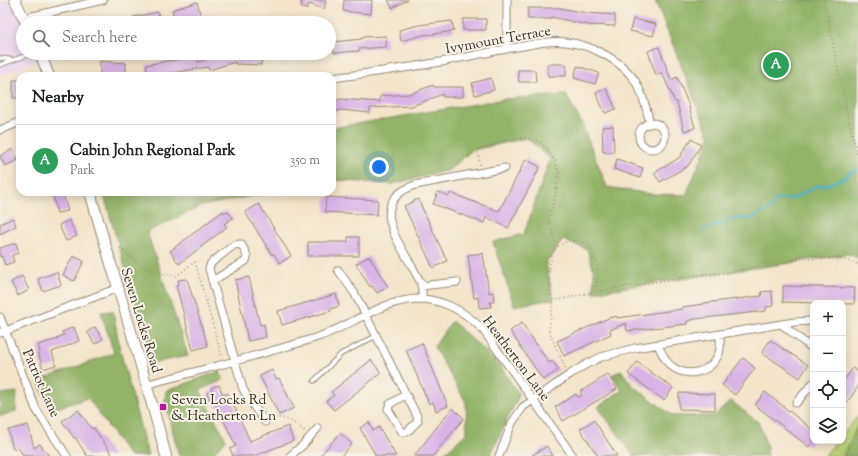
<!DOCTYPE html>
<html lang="en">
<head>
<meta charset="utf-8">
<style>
	body { margin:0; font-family:"Sorts Mill Goudy",serif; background:#f2f2f2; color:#202124 }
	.controls { position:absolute; right:12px; bottom:12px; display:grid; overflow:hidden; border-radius:8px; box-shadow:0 2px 10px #0003 }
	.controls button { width:36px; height:36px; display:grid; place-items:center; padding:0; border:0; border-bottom:1px solid #e0e0e0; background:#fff; color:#202124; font:20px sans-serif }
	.you { position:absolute; left:379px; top:167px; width:14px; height:14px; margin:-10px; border:3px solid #fff; border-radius:50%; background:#1a73e8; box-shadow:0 0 0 6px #1a73e833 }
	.badge { display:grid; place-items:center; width:26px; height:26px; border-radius:50%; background:#b5179e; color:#fff; font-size:13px; font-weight:700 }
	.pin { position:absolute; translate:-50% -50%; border:2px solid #fff; box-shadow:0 1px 4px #0006 }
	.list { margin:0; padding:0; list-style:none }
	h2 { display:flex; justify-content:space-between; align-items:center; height:52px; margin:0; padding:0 16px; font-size:17px }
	h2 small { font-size:13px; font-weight:400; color:#757577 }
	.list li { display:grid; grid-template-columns:26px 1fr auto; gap:12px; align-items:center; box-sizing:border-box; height:72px; padding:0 16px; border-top:1px solid #e0e0e0 }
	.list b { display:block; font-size:15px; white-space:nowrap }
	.list p { margin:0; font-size:13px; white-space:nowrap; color:#757577 }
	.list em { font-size:13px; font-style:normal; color:#757577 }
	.icon { flex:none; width:22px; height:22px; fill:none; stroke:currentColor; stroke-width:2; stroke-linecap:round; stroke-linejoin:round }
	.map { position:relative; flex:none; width:858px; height:456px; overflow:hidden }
	.search { position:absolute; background:#fff; box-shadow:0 2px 10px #0003; left:16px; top:16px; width:320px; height:44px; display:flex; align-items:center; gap:10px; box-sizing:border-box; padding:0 14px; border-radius:22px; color:#757577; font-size:15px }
	.panel { position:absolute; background:#fff; box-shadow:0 2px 10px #0003; left:16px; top:72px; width:320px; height:124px; border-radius:12px }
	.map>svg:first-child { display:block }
	.built { fill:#e9d2ee }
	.green { fill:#b9d176; stroke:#7a7e4a }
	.forest { fill:#92b367; stroke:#666e42 }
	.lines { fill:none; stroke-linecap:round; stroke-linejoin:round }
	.stream { stroke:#4ab4c7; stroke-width:2.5 }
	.building { fill:#d8b3e7 }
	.service-casing { stroke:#978774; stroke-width:5.5 }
	.minor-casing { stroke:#978774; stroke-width:9 }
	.secondary-casing { stroke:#978774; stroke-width:12 }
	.path { stroke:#978774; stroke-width:1.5; stroke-dasharray:1 3; stroke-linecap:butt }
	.service { stroke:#fff; stroke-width:3.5 }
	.minor { stroke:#fff; stroke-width:7 }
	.secondary { stroke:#fff; stroke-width:10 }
	.poi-dot { fill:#b5179e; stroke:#f7f3e8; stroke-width:1.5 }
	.labels { text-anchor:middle; stroke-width:4; stroke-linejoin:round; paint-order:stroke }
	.street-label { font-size:14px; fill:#3b2a1e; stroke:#f7f3e8 }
	.poi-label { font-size:14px; fill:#3b2a1e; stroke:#f7f3e8; text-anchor:start }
</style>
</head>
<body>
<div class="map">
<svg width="858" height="456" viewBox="0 0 858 456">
	<rect width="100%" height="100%" fill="#f7f3e8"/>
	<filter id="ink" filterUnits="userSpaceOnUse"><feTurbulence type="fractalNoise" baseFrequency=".025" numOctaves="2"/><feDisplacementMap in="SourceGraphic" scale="8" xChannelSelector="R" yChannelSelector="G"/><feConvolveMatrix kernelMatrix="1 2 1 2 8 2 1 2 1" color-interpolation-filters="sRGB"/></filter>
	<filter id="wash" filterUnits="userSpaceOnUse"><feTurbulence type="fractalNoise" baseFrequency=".012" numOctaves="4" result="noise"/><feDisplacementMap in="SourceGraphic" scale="16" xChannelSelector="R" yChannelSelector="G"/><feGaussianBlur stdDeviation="0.9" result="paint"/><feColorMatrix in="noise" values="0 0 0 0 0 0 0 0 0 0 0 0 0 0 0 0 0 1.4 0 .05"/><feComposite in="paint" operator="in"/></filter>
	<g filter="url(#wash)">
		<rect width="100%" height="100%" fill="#f3e4ca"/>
		<!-- built -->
		<path class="built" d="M0 0H15L23 23V53H40L42 59 0 75Z"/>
		<!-- green -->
		<path class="green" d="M858 416V456H824L837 441H843V434Z"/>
		<!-- forest -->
		<path class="forest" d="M655 0H858V258L849 254 594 292V271L587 249 563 240 546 262 553 299 514 306 493 242 524 234 550 159 527 138 472 150 449 170 393 184 332 180V128L505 99 566 95 581 122 607 187 650 194 686 195 710 138Z
			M103 192H274L201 206 147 232 188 356 153 363Z
			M113 311 120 350 148 456H129L88 398 50 410 38 381 114 353 101 312Z
			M452 321 499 364 519 395 490 456H441L467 433 466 402 434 347Z
			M621 370 632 385 673 416H714L731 401 759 423 767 447 768 456H634L598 407 622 390 612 375Z
			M220 371 223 380 200 390 226 440 214 452 215 456H179L165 400 166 391Z
			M17 392 16 411 0 416V394Z
			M858 425V456H843Z"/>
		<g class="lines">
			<!-- stream -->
			<path class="stream" d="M703 231 712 226 718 225 732 219 752 218 768 210 778 199H793L816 186 826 185 844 178 850 172 858 170"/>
		</g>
		<g id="blocks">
			<!-- building -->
			<path class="building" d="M300 0H326L324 9 308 4 307 9 301 8 302 2H300Z
				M344 0H372L371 14 343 11Z
				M388 0H408L392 8Z
				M197 2 201 17 192 20 193 23H176L172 10Z
				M528 8H560L586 13 615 15V26L588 25 551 17V19H528Z
				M158 12 160 23H135L133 17Z
				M463 19H486V30H463Z
				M633 19 656 24 653 36 630 31Z
				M452 21 454 31 427 35V34L401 41 399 30 419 25Z
				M386 36V47L359 49V51L334 53 333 42 362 39V37Z
				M659 47 671 80 677 77 688 103 695 128 684 131 677 102H675L662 73 656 75 648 51Z
				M230 53H262L261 65 235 64V62L209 70 208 67 153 76H148L146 65 167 61 197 57 198 62Z
				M100 61 126 63V75L100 74Z
				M548 64H566V76H548Z
				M577 66 599 73 595 84 574 78Z
				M518 70H535L536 82H519Z
				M491 78 494 90 475 95 472 83Z
				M13 80H20V98H13Z
				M433 85 434 87H463V97H443V94L412 106 370 108V113L340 110 332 113V102L341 99 380 102V96L409 94Z
				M606 88 616 109 605 113 596 93Z
				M613 126 614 152H603L602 127Z
				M691 139 701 145 688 166 660 182 654 173 679 158Z
				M13 149 18 160 5 166 0 156Z
				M526 159 540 167 508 228 486 217 484 223 433 204 438 192 449 196 450 193 499 211Z
				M617 159 643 168 640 178 614 169Z
				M63 194 68 211 57 213 53 196Z
				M326 197 378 200 377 215 325 212Z
				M418 199 447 261 433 268 404 206Z
				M259 204 291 256 280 263 274 254 272 255 245 212Z
				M223 211 224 213 227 211 233 218 224 224 227 227 179 264 170 251Z
				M13 218 16 226 0 234V224Z
				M69 220 77 236 66 241 59 225Z
				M348 237H359V256H308V242H348Z
				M16 243 19 253 12 255 14 262 5 265 2 256 0 257V248Z
				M483 253 489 293 493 292 494 302H490L491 307 479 308 478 297 474 298 468 255Z
				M73 256 84 261 74 281 63 275Z
				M369 256 388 287 377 293 372 286 370 287 356 264Z
				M57 272 61 285 43 291 38 279Z
				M22 276 29 290 18 296 11 282Z
				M249 277 260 325 264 324 266 337 248 341 235 280Z
				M187 279 208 346 193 350 176 285 179 284 178 280Z
				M783 286 855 288 854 304 783 302Z
				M772 291 773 306 766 307V311L695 319 687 321V324L627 331 626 323 610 330 611 334 564 356 557 341 611 317 612 318 616 316 617 318 682 309V307L704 304V303L762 296 761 292Z
				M336 294 339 306 330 309 331 311 282 325 278 311Z
				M522 323 549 363 552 361 559 370 543 380 510 331Z
				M74 327 79 341 52 352 56 365 43 369 38 353 40 352 38 345 58 339 57 338 64 335 62 332Z
				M95 327 103 339 95 344 87 332Z
				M770 340 808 365 800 378 762 353Z
				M422 343 448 406 436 411 433 402 429 404 406 350Z
				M743 358 755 368 735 395 722 385Z
				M371 360 381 373 334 410 326 401 334 395 331 392Z
				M637 362 673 388 664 400 628 374Z
				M853 368 858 372V387L843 408V381Z
				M272 370 276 379 279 378 294 408 279 415 260 376Z
				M608 374 617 389 563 421 555 407 576 394 578 397 582 395 580 392Z
				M219 385 223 395 228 393 250 441 288 426 293 441 254 456H233L230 449 236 446 214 400 211 402 207 393 212 391 211 388Z
				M765 392 813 430V442L809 447 755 405Z
				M679 393 715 394V410L679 409Z
				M452 408 464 418 433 456H414Z
				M78 410 92 429 94 428 113 456H87L75 437 74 438 62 421Z
				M594 420 617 456H598L580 429Z
				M369 422 373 431 379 427 396 456H376L360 428Z
				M28 425 34 448 40 444 49 456H24L18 448 13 449 8 430Z
				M340 433 352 444 341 456H320Z
				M547 446 553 456H531Z"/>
		</g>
	</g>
	<g filter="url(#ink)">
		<use href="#blocks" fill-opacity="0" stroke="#978774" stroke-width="1"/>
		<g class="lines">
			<defs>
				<path id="service" d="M0 58 14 60 32 53
					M0 65 13 60
					M314 381 341 354 376 336"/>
				<path id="minor" d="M24 18 103 0
					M507 48V0
					M332 78C370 73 408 68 446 61 472 56 498 50 523 46 537 43 552 40 566 42 592 45 625 61 638 86 644 98 647 110 650 124
					M639 136a13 13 0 1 1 26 0a13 13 0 1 1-26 0Z
					M0 130 20 122
					M338 270 355 294 417 416 418 421 407 432H402L388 409 390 404 405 395
					M212 281 246 261C249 255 244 250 241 244L234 245 211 263 209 269 243 389 248 398 265 422
					M421 286 457 282
					M422 299C422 295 422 291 422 287 421 281 416 275 414 270 398 241 367 202 415 185L505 168
					M0 317 36 409 46 425 67 456
					M781 324 813 349
					M0 333 118 288
					M658 345C661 351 664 359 669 364 685 379 711 374 719 353 721 347 720 340 720 334
					M148 384C204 369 262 355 318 337 353 325 381 300 419 299 444 299 467 313 483 330L573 456
					M796 403 813 383
					M290 456 303 445 318 428
					M499 456 512 423 523 407 569 375 585 365 601 357 635 348 794 322 813 321"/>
				<path id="secondary" d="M15 0 26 23
					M40 53 49 76
					M90 192C115 280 143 367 166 456"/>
			</defs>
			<!-- service casing -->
			<use href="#service" class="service-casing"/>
			<!-- minor casing -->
			<use href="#minor" class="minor-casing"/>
			<!-- secondary casing -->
			<use href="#secondary" class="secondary-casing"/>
			<!-- path -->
			<path class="path" d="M824 0 849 122 858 157
				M480 165 478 150 512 138H527L539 141 546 148 555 161 559 173 554 202 548 219 557 247
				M117 245 129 256 150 271 176 276 195 262 222 357
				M553 301 594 292 704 274 728 273 770 263H782L801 259 838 258 858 264
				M565 368 549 331 553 301 549 282V272L552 253 557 247 566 242 576 240 589 244C596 260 602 274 594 292
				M271 419C284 414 295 424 305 431
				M840 456 844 450 854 443 858 435"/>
			<!-- service -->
			<use href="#service" class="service"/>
			<!-- minor -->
			<use href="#minor" class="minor"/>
			<!-- secondary -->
			<use href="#secondary" class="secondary"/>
		</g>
	</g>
	<!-- markers -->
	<rect class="poi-dot" x="159" y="403" width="8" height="8" rx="2"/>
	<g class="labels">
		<!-- street labels -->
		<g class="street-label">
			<text transform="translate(498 39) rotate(-10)" y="5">Ivymount Terrace</text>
			<text transform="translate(142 320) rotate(73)" y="5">Seven Locks Road</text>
			<text transform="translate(517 358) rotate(53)" y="5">Heatherton Lane</text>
			<text transform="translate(42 383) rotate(66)" y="5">Patriot Lane</text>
		</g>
		<!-- poi labels -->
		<g class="poi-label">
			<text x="171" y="404">Seven Locks Rd<tspan x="171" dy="16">&amp; Heatherton Ln</tspan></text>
		</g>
	</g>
</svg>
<div class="controls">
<button>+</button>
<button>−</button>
<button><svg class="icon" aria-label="locate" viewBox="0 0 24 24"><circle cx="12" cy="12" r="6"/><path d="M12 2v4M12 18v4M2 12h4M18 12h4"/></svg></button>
<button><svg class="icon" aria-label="layers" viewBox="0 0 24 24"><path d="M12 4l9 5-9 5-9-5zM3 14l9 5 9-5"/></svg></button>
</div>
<div class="you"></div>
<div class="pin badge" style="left:776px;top:65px;background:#2e9e5b">A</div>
<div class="search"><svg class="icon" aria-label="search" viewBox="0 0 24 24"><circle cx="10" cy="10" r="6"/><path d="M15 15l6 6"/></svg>Search here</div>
<section class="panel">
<h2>Nearby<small></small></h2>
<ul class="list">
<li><span class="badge" style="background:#2e9e5b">A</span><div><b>Cabin John Regional Park</b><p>Park</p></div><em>350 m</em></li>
</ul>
</section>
</div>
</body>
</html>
